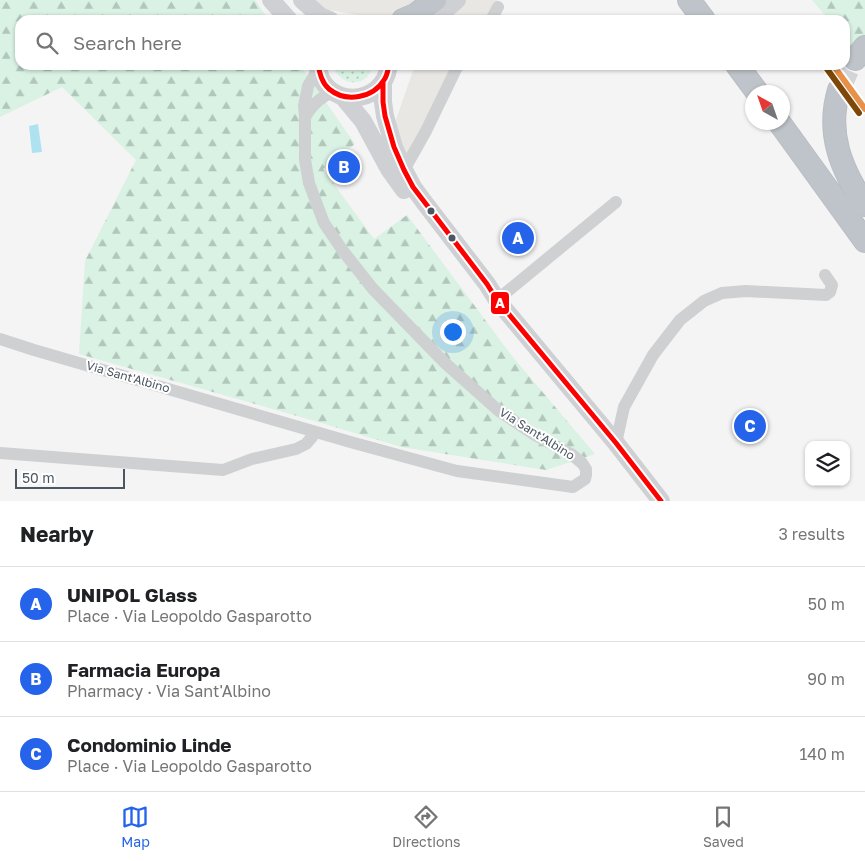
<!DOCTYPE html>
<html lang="en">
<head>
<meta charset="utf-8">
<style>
	body { margin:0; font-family:"Golos Text",sans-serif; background:#f6f6f6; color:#202124 }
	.controls { position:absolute; right:15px; bottom:15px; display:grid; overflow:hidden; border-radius:10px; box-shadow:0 1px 4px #0004 }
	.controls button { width:45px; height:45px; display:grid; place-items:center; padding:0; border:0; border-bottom:1px solid #e0e0e0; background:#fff; color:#202124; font:25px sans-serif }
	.compass { position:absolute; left:745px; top:85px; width:45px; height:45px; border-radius:50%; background:#fff; box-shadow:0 1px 4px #0004; rotate:320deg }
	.scale { position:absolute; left:15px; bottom:12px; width:110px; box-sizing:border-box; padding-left:5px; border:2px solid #4a5661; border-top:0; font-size:14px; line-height:18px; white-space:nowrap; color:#4a5661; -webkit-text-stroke:4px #fff; paint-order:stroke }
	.you { position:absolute; left:452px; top:331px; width:18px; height:18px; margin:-12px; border:4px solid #fff; border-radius:50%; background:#1a73e8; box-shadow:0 0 0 8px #1a73e833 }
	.badge { display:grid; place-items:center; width:32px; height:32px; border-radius:50%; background:#2563eb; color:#fff; font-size:16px; font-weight:700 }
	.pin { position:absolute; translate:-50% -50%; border:2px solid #fff; box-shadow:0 1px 5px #0006 }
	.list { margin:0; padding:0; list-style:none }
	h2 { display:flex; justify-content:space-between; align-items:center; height:65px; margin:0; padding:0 20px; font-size:21px }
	h2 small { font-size:16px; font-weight:400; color:#757577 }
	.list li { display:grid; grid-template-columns:32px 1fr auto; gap:15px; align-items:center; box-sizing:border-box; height:75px; padding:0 20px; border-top:1px solid #e0e0e0 }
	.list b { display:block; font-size:19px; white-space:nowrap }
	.list p { margin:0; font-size:16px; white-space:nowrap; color:#757577 }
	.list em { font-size:16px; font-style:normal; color:#757577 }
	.icon { flex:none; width:28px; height:28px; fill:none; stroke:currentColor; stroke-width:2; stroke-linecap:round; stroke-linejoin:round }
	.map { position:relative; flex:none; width:865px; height:501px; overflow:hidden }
	.search { position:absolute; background:#fff; box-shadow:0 1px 4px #0004; left:15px; right:15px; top:15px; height:55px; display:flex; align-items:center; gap:12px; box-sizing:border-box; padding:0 18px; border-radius:15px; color:#757577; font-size:19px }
	.sheet { height:290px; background:#fff }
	nav { display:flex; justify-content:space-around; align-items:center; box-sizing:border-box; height:70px; border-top:1px solid #e0e0e0; background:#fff; font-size:14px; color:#757577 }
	nav a { display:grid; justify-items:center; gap:2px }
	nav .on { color:#2563eb }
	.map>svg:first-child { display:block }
	.commercial { fill:#e8e7e3 }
	.grass { fill:url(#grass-dots) }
	.forest { fill:url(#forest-firs) }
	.water { fill:#aee2f0 }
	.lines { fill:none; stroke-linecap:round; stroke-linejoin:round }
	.highway-tunnel { stroke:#d2d4d7; stroke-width:22; stroke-dasharray:22 11; stroke-linecap:butt }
	.highway-casing { stroke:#b9bec3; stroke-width:24 }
	.street { stroke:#ced0d2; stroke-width:12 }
	.secondary { stroke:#ced0d4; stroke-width:18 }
	.highway { stroke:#bec4c9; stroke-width:22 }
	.bus-1-casing { stroke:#fff; stroke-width:9 }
	.bus-1 { stroke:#f00; stroke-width:5 }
	.rail-1-casing { stroke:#fff; stroke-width:10 }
	.rail-2-casing { stroke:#fff; stroke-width:10 }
	.rail-1 { stroke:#e6904a; stroke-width:6 }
	.rail-2 { stroke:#7d4808; stroke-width:6 }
	.bus-dot { fill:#4a5661; stroke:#fff; stroke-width:2 }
	.labels { text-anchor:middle; stroke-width:4; stroke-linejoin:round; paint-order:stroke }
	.street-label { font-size:12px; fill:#4a5661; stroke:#fff }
	.line-badge { stroke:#fff; stroke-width:2 }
	.badge-label { font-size:14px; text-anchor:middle; font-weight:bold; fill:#fff }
</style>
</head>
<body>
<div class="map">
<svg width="865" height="501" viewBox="0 0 865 501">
	<defs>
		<pattern id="grass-dots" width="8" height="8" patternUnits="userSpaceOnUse" patternTransform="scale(1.25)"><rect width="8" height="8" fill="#d9f2e3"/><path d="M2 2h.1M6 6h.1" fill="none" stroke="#b2c7bb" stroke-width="1.8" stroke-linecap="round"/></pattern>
		<pattern id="forest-firs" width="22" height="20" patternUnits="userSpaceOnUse" patternTransform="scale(1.25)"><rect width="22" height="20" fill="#d9f2e3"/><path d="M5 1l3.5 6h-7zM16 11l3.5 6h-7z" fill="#b2c7bb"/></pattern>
	</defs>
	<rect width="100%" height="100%" fill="#f4f4f4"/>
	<!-- commercial -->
	<path class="commercial" d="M311 0H498L483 20H427L402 17 374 18 324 9Z
		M415 65H458L412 162 399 147 396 120Z"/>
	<!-- grass -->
	<path class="grass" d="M333 65H373C368 89 339 87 333 65Z"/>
	<!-- forest -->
	<path class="forest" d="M0 0H255L269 20H20V65H300L355 144 323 169 374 239 407 215 512 356 595 454 546 470 401 447 318 422 79 354 85 261 136 160 62 87 0 117Z
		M812 0H865V68L845 40V20H829Z"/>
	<!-- water -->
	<path class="water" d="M38 124 42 152 32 153 29 126Z"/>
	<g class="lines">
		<!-- highway-tunnel -->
		<path class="highway-tunnel" d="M839 90 848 70 855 59"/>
		<defs>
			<path id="highway" d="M689 0 704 20
				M403 20 415 15 435 0
				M855 59 865 47
				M737 65 757 92
				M839 90C826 133 841 169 865 205
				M779 122 865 241"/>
		</defs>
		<!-- highway casing -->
		<use href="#highway" class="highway-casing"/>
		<!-- street -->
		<path class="street" d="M491 20 498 7
			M305 117C312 105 320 97 333 92
			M404 170 426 131 458 65
			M497 300 616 202
			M0 339 34 350 354 443 457 471 573 487 585 479 586 475V469L582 463 571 454 535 435 499 411 445 363 373 289 343 251 324 223 309 183 305 160V117L304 106 308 86 318 69
			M616 443 624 407 653 355 680 320 704 301 722 293 746 291 826 295 830 292 832 285 825 275
			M0 453 223 470 252 459 296 449 306 444 312 437 314 432"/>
		<!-- secondary -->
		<path class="secondary" d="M271 0 289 20
			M302 0 320 16 330 20
			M434 20 457 0
			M318 65C320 107 383 110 389 65
			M383 83V102L385 116 394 147 404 170 413 187 424 202 487 284 497 300 616 443 661 501
			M343 97 363 121 389 169 404 190"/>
		<!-- highway -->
		<use href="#highway" class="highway"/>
		<defs>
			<path id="bus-1" d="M318 65C320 74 322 83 329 89 346 103 373 98 384 80 387 76 388 70 389 65
				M383 83V102L385 116 394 147 404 170 413 187 487 284 497 300 616 443 661 501"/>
		</defs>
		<!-- bus-1 casing -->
		<use href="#bus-1" class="bus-1-casing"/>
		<!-- bus-1 -->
		<use href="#bus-1" class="bus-1"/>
		<defs>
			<path id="rail-1" d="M833 65 865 109"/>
			<path id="rail-2" d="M827 69 859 113"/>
		</defs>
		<!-- rail-1 casing -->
		<use href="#rail-1" class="rail-1-casing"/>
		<!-- rail-2 casing -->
		<use href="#rail-2" class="rail-2-casing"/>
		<!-- rail-1 -->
		<use href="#rail-1" class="rail-1"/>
		<!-- rail-2 -->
		<use href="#rail-2" class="rail-2"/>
	</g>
	<!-- markers -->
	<g class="bus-dot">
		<circle cx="431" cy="211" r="4.5"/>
		<circle cx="452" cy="238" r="4.5"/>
	</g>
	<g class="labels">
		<!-- street labels -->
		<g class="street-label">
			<text transform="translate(128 377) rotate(16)" y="4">Via Sant'Albino</text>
			<text transform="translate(537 434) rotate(32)" y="4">Via Sant'Albino</text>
		</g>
	</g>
	<rect class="line-badge" x="490" y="291" width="20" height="24" rx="5" fill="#f00"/>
	<g class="badge-label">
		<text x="500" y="308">A</text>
	</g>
</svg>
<div class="controls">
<button><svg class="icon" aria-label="layers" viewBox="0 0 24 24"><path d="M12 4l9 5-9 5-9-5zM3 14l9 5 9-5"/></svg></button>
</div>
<svg class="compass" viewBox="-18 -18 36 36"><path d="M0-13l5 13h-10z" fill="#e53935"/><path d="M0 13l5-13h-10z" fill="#757577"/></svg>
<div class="scale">50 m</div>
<div class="you"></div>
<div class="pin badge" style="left:518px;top:238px">A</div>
<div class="pin badge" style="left:344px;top:167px">B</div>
<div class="pin badge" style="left:750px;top:426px">C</div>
<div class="search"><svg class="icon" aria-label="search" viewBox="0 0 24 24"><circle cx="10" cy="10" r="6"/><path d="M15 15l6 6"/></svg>Search here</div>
</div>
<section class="sheet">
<h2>Nearby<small>3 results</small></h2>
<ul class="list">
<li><span class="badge">A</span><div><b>UNIPOL Glass</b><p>Place · Via Leopoldo Gasparotto</p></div><em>50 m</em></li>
<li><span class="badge">B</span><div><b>Farmacia Europa</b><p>Pharmacy · Via Sant'Albino</p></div><em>90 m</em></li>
<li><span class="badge">C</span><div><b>Condominio Linde</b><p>Place · Via Leopoldo Gasparotto</p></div><em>140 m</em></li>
</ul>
</section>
<nav>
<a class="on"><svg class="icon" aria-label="map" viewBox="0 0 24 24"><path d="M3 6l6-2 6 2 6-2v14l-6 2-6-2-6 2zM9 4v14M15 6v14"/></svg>Map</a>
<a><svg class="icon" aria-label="directions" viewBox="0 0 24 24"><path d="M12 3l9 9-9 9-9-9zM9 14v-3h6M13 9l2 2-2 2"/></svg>Directions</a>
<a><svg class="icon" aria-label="saved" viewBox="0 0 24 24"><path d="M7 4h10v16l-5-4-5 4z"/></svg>Saved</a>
</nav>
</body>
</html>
